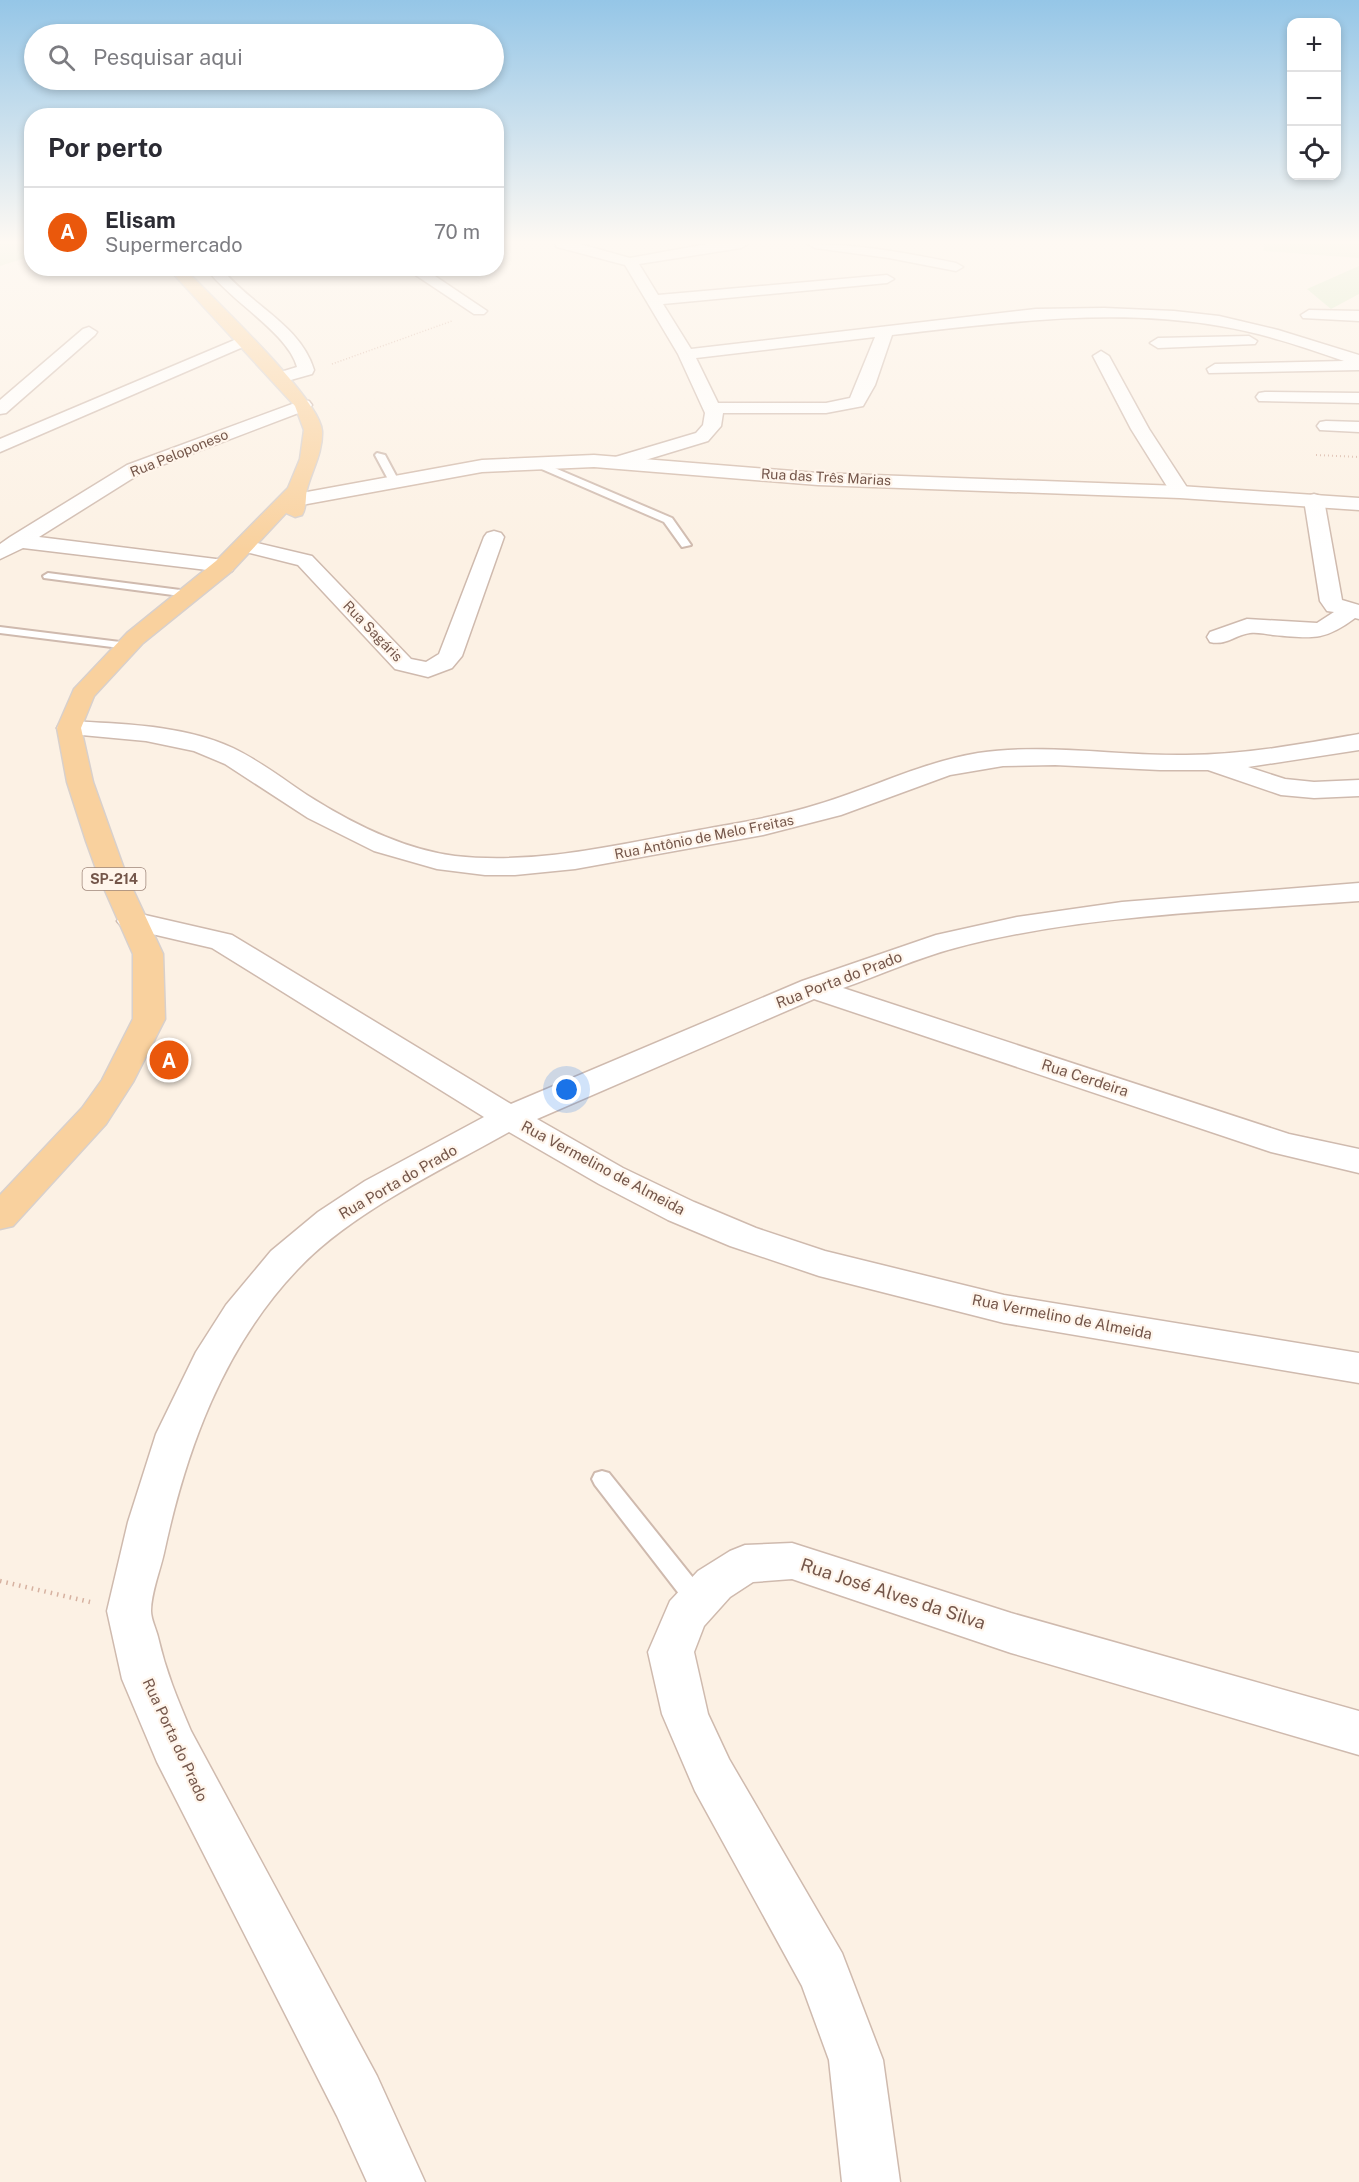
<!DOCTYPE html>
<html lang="pt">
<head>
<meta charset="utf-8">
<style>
	body { margin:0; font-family:"Public Sans",sans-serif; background:#f2f2f3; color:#2b2b33 }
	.controls { position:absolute; right:18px; top:18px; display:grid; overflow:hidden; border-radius:12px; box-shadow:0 3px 9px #0003 }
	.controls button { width:54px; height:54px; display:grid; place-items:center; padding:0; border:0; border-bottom:2px solid #e1e1e2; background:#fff; color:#2b2b33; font:30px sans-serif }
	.you { position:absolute; left:567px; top:1090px; width:21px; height:21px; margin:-15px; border:4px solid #fff; border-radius:50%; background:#1a73e8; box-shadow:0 0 0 9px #1a73e833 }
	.badge { display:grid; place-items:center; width:39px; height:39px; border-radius:50%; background:#ea580c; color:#fff; font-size:20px; font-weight:700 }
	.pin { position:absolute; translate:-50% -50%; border:3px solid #fff; box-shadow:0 2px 6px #0006 }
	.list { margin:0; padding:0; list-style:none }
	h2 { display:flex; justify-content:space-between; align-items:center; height:78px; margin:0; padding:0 24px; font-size:26px }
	h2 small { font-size:20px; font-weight:400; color:#7c7c81 }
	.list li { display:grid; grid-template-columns:39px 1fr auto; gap:18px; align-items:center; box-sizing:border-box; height:90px; padding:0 24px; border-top:2px solid #e1e1e2 }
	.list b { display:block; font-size:22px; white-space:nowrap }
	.list p { margin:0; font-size:20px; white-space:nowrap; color:#7c7c81 }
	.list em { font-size:20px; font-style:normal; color:#7c7c81 }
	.icon { flex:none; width:33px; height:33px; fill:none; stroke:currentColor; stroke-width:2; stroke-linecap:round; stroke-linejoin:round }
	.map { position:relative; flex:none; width:1359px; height:2182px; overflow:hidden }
	.search { position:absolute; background:#fff; box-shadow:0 3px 9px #0003; left:24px; top:24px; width:480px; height:66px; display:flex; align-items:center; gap:15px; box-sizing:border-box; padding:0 21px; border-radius:33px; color:#7c7c81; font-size:22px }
	.panel { position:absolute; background:#fff; box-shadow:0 3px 9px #0003; left:24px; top:108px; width:480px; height:168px; border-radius:24px }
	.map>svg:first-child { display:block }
	.green { fill:#d5e9c3 }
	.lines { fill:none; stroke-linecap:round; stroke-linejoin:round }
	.lane-casing { stroke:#cfbaae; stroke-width:4 }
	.street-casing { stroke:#cfbaae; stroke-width:3 }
	.secondary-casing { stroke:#d2baab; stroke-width:3 }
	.primary-casing { stroke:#d8d0cc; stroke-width:3 }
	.path-far2 { stroke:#d6b1a0; stroke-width:1.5; stroke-dasharray:1 2; stroke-linecap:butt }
	.path-far1 { stroke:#d6b1a0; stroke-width:2; stroke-dasharray:1 3; stroke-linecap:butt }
	.path { stroke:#d6b1a0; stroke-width:4.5; stroke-dasharray:1.5 5; stroke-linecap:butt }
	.lane { fill:#fff; fill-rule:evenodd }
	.street { fill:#fff; fill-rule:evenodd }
	.secondary { fill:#fff; fill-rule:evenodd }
	.primary { fill:#f9d19e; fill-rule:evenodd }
	.labels { text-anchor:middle; stroke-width:4.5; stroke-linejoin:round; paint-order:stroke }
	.far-street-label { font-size:14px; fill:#74564a; stroke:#fff5eb }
	.shield { fill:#fff5eb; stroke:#9e867a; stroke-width:1.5 }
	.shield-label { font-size:14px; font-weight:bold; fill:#74564a }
	.street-label { font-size:15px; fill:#74564a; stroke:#fff5eb }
	.near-street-label { font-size:18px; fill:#74564a; stroke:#fff5eb }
</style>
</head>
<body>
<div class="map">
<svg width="1359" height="2182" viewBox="0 0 1359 2182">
	<rect width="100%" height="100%" fill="#fcf1e4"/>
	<!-- green -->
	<path class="green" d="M0 244H31V256L0 266Z
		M1265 244H1359V258L1263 251Z
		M1359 266V294L1331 309 1307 289Z"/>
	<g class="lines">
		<defs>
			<path id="lane" d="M377 453 385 455 400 483 398 485 390 483 375 455Z
				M530 460H536L672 518 691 545 682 547 664 522 530 464Z
				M48 573 188 591 193 594 188 597 44 578 43 576Z
				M0 627 128 643 134 646 128 649 0 633Z
				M602 1471 609 1473 706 1594 709 1601 706 1608 698 1611 690 1608 595 1485 592 1479 595 1473Z"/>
			<path id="street" d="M555 244H580L630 258 707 244H748L741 248 639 264 658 295 887 275 894 279 887 283 663 304 691 349 1036 309 1104 308 1174 311 1219 316 1278 330 1359 355V370L1209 373 1207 369 1215 364 1344 361C1303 347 1263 333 1220 326 1111 307 1001 323 892 335L875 385 863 406 826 413H723L721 426 708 441 619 468 612 466 610 462 612 458 696 433 703 425 705 413 678 354 625 265 557 247ZM875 337 850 398 826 403H718L696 358Z
				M808 244C859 244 906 253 956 263L963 267 956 271 889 258 815 248Z
				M206 268H221C249 304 301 325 314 370L312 374 280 383 274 382 271 378 274 374 297 367C288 333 229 300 206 268Z
				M405 268H423L487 311 484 314H474Z
				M1309 310 1359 311V321L1303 318 1301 315Z
				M89 327 97 332 95 335 6 413 0 414V400L83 329Z
				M244 336 252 341 250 344 0 452V439Z
				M1249 336 1257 341 1255 344 1158 348 1150 343 1158 338Z
				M1101 351 1109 356 1149 429 1190 492 1187 496H1173L1131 429 1093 356Z
				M1265 392 1359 393V403L1259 401 1256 397 1259 393Z
				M303 400 309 401 312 405 309 409 141 473 39 537 224 560 232 561 235 566 232 571 224 572 23 548 0 559V544L10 537 127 465Z
				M1326 421 1359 422V432L1320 430 1317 426 1320 422Z
				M1314 494 1321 496 1324 500 1342 600 1359 605V619L1355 618C1323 642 1311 638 1273 635 1266 634 1257 632 1250 633 1235 635 1226 646 1210 642L1207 637 1210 632 1247 619 1317 623 1334 612 1327 611 1320 601 1304 500 1307 496Z
				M494 531 501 533 504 537 462 656 452 668 428 677 395 669 298 565 246 552 243 548 246 544 253 542 312 556 411 659 426 662 439 654 484 537 487 533Z
				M69 721C124 724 183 725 233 748 260 761 283 779 307 795 351 823 402 849 455 856 536 865 615 845 694 831 736 823 778 817 819 804 872 788 923 762 978 753 1047 743 1117 756 1186 755 1244 755 1302 744 1359 734V750L1248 767 1285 779 1314 782 1359 780V796L1314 798 1281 795 1208 770H1160L1055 765 1003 766 950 775 841 815 763 835 575 869 515 875H485L437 869 374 851 308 818 225 764 194 751 146 741 60 733 57 728 60 723Z
				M1359 883V901C1228 911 1082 914 955 948 917 958 880 975 843 988L1289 1134 1359 1149V1173L1271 1152 814 999 537 1119 623 1168 694 1202 756 1228 825 1251 1004 1295 1359 1353V1383L1004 1323 819 1276 730 1246 668 1220 599 1184 509 1132C440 1171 351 1212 297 1270 223 1348 186 1450 164 1553 160 1571 151 1593 151 1611 151 1619 156 1629 158 1637 166 1672 177 1698 191 1731L377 2076 425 2182H367L337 2116 157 1762 122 1679 107 1611 128 1522 156 1434 196 1352 226 1305 271 1251 318 1212 365 1181 484 1117 212 948 122 927 117 921 122 915 132 912 232 935 511 1104 802 981 936 935 1017 917 1122 902Z
				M792 1543 1011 1613 1359 1711V1755L1011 1653 792 1579 753 1582 730 1597 704 1626 694 1652 708 1714 729 1759 842 1953 883 2060 900 2182H842L829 2060 802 1986 695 1791 662 1714 648 1652 670 1601 698 1571 730 1551 745 1545Z"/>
			<path id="secondary" d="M594 455 818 473 1180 486 1359 498V510L1180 498 818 485 594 467 482 472 296 506 289 504 286 500 289 496 296 494 482 460Z"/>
			<path id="primary" d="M168 268H184C211 297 320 398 322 431 323 452 312 470 307 489 305 498 307 507 302 515L295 517 286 513 232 571 143 643 94 696 81 728 93 782 114 841 127 877 163 954 165 1019 133 1082 106 1124 13 1226 0 1229V1195L82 1108 102 1080 133 1019V954L99 877 86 841 67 782 57 728 74 689 127 633 216 561 288 488 300 459 304 430 295 406Z"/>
		</defs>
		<!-- lane casing -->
		<use href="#lane" class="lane-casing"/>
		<!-- street casing -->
		<use href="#street" class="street-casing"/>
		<!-- secondary casing -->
		<use href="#secondary" class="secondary-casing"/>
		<!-- primary casing -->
		<use href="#primary" class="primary-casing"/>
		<!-- path-far2 -->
		<path class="path-far2" d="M332 364 452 321"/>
		<!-- path-far1 -->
		<path class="path-far1" d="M1316 455 1359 457"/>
		<!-- path -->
		<path class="path" d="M0 1581 90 1602"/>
		<!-- lane -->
		<use href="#lane" class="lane"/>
		<!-- street -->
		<use href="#street" class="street"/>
		<!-- secondary -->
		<use href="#secondary" class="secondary"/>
		<!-- primary -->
		<use href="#primary" class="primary"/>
	</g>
	<!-- sky -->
	<linearGradient id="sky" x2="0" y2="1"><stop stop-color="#95c6e7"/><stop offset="0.44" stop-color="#fef9f3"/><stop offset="1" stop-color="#fef9f3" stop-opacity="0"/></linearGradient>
	<rect width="1359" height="550" fill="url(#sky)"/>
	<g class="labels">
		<!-- far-street labels -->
		<g class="far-street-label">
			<text transform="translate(179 453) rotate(-22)" y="5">Rua Peloponeso</text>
			<text transform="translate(826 477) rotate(3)" y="5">Rua das Três Marias</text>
			<text transform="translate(373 631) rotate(46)" y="5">Rua Sagáris</text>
			<text transform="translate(704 837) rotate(-11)" y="5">Rua Antônio de Melo Freitas</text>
		</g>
		<!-- shield labels -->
		<rect class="shield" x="82.5" y="868" width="63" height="22" rx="4.5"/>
		<g class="shield-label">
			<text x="114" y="884">SP-214</text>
		</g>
		<!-- street labels -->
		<g class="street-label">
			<text transform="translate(839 980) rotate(-21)" y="5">Rua Porta do Prado</text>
			<text transform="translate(1085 1078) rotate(18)" y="5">Rua Cerdeira</text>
			<text transform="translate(603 1168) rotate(28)" y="5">Rua Vermelino de Almeida</text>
			<text transform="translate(398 1182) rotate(-30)" y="5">Rua Porta do Prado</text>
			<text transform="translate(1062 1317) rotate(11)" y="5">Rua Vermelino de Almeida</text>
			<text transform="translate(175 1740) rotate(65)" y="5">Rua Porta do Prado</text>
		</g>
		<!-- near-street labels -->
		<g class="near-street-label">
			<text transform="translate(893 1594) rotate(18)" y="6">Rua José Alves da Silva</text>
		</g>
	</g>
</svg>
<div class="controls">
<button>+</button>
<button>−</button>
<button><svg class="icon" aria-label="locate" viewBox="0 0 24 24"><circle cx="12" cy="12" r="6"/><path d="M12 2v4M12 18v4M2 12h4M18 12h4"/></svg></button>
</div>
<div class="you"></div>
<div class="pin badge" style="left:169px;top:1060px">A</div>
<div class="search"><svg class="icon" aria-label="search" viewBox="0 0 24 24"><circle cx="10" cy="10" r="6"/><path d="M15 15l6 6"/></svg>Pesquisar aqui</div>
<section class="panel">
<h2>Por perto<small></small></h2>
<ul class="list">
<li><span class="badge">A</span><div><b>Elisam</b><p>Supermercado</p></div><em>70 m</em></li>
</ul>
</section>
</div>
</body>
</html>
